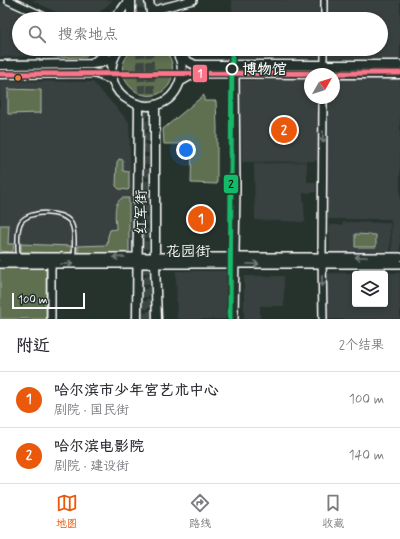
<!DOCTYPE html>
<html lang="zh">
<head>
<meta charset="utf-8">
<style>
	body { margin:0; font-family:Mynerve,"LXGW WenKai TC",sans-serif; background:#f2f2f3; color:#2b2b33 }
	.controls { position:absolute; right:12px; bottom:12px; display:grid; overflow:hidden; border-radius:4px; box-shadow:0 2px 6px #0003 }
	.controls button { width:36px; height:36px; display:grid; place-items:center; padding:0; border:0; border-bottom:1px solid #e1e1e2; background:#fff; color:#2b2b33; font:20px sans-serif }
	.compass { position:absolute; left:304px; top:68px; width:36px; height:36px; border-radius:50%; background:#fff; box-shadow:0 2px 6px #0003; rotate:51deg }
	.scale { position:absolute; left:12px; bottom:10px; width:73px; box-sizing:border-box; padding-left:4px; border:2px solid #fff; border-top:0; font-size:11px; line-height:14px; white-space:nowrap; color:#fff; -webkit-text-stroke:3px #26332d; paint-order:stroke }
	.you { position:absolute; left:186px; top:150px; width:14px; height:14px; margin:-10px; border:3px solid #fff; border-radius:50%; background:#1a73e8; box-shadow:0 0 0 6px #1a73e833 }
	.badge { display:grid; place-items:center; width:26px; height:26px; border-radius:50%; background:#ea580c; color:#fff; font-size:13px; font-weight:700 }
	.pin { position:absolute; translate:-50% -50%; border:2px solid #fff; box-shadow:0 1px 4px #0006 }
	.list { margin:0; padding:0; list-style:none }
	h2 { display:flex; justify-content:space-between; align-items:center; height:52px; margin:0; padding:0 16px; font-size:17px }
	h2 small { font-size:13px; font-weight:400; color:#7c7c81 }
	.list li { display:grid; grid-template-columns:26px 1fr auto; gap:12px; align-items:center; box-sizing:border-box; height:56px; padding:0 16px; border-top:1px solid #e1e1e2 }
	.list b { display:block; font-size:15px; white-space:nowrap }
	.list p { margin:0; font-size:13px; white-space:nowrap; color:#7c7c81 }
	.list em { font-size:13px; font-style:normal; color:#7c7c81 }
	.icon { flex:none; width:22px; height:22px; fill:none; stroke:currentColor; stroke-width:2; stroke-linecap:round; stroke-linejoin:round }
	.map { position:relative; flex:none; width:400px; height:319px; overflow:hidden }
	.search { position:absolute; background:#fff; box-shadow:0 2px 6px #0003; left:12px; right:12px; top:12px; height:44px; display:flex; align-items:center; gap:10px; box-sizing:border-box; padding:0 14px; border-radius:22px; color:#7c7c81; font-size:15px }
	.sheet { height:164px; background:#fff }
	nav { display:flex; justify-content:space-around; align-items:center; box-sizing:border-box; height:56px; border-top:1px solid #e1e1e2; background:#fff; font-size:11px; color:#7c7c81 }
	nav a { display:grid; justify-items:center; gap:2px }
	nav .on { color:#ea580c }
	.map>svg:first-child { display:block }
	.built { fill:#394140; fill-rule:evenodd }
	.green { fill:#5e6f51; stroke:#aeb7a8 }
	.lines { fill:none; stroke-linecap:round; stroke-linejoin:round }
	.primary-tunnel { stroke:#3c4742; stroke-width:8; stroke-dasharray:8 4; stroke-linecap:butt }
	.lane-casing { stroke:#fff; stroke-width:5.5 }
	.street-casing { stroke:#fff; stroke-width:8 }
	.secondary-casing { stroke:#fff; stroke-width:10 }
	.primary-casing { stroke:#fff; stroke-width:11 }
	.lane { stroke:#26332d; stroke-width:2.5 }
	.street { stroke:#26332d; stroke-width:5 }
	.secondary { stroke:#26332d; stroke-width:7 }
	.primary { stroke:#26332d; stroke-width:8 }
	.metro-1-casing { stroke:#26332d; stroke-width:8 }
	.metro-2-casing { stroke:#26332d; stroke-width:8 }
	.metro-1 { stroke:#fa758a; stroke-width:5 }
	.metro-2 { stroke:#13ba69; stroke-width:5 }
	.oneway { stroke:#727a76 }
	.stop-dot { fill:#26332d; stroke:#fff; stroke-width:2 }
	.bus-dot { fill:#f77d43; stroke:#26332d; stroke-width:1.5 }
	.labels { text-anchor:middle; stroke-width:3; stroke-linejoin:round; paint-order:stroke }
	.stop-label { font-size:15px; font-weight:bold; fill:#fff; stroke:#26332d; text-anchor:start }
	.street-label { font-size:15px; fill:#fff; stroke:#26332d }
	.line-badge { stroke:#26332d; stroke-width:1.5 }
	.badge-label { font-size:11px; text-anchor:middle; font-weight:bold; fill:#fff }
	.pale-badge-label { font-size:11px; text-anchor:middle; font-weight:bold; fill:#111 }
</style>
</head>
<body>
<div class="map">
<svg width="400" height="319" viewBox="0 0 400 319">
	<rect width="100%" height="100%" fill="#26332d"/>
	<filter id="ink" filterUnits="userSpaceOnUse"><feTurbulence type="fractalNoise" baseFrequency=".025" numOctaves="2"/><feDisplacementMap in="SourceGraphic" scale="8" xChannelSelector="R" yChannelSelector="G"/><feConvolveMatrix kernelMatrix="1 2 1 2 8 2 1 2 1" color-interpolation-filters="sRGB"/></filter>
	<g filter="url(#ink)">
		<!-- built -->
		<path class="built" d="M31 0H113L100 12 85 19H71Z
			M155 0H181L156 6Z
			M232 0H400V59L232 58V49H381V19H232Z
			M0 2 29 16 30 19H19V49H31V56L0 57Z
			M334 78H400V253H392L391 219H327V98H334Z
			M310 79V98H319L320 161 242 162 240 80Z
			M0 81 93 82 129 122 133 253H0Z
			M307 162V182H316V192L303 193 305 222 255 220 254 164Z
			M343 222 390 223V252L330 253 329 225H342Z
			M176 271H231V319H177Z
			M327 273H400V319H327ZM355 274H385V304H355Z
			M244 276H284V306H260V319H244Z"/>
		<!-- green -->
		<path class="green" d="M45 49H90V50L86 57C78 57 54 59 48 54 45 52 45 52 45 49Z
			M134 49C140 49 158 48 162 49 174 55 175 75 169 85 147 115 101 74 134 49Z
			M8 89 41 90V113L8 114Z
			M204 95V101H216L217 127V184L191 183 192 144H164L163 129Z
			M119 159 123 160V171L129 172V189L128 190 119 189 116 186 117 162Z
			M122 198H129V252L125 253H78V246L107 245 108 236 110 230 116 229C116 220 112 204 122 198Z
			M0 225H9L8 244H14L13 252 0 251Z
			M355 234 376 235V247H355Z
			M21 244 71 246V253L21 252Z
			M0 268H46V319H0Z"/>
		<g class="lines">
			<!-- primary-tunnel -->
			<path class="primary-tunnel" d="M136 0 138 19
				M144 0 147 19
				M140 49 145 145 144 319
				M149 49 151 82V112
				M151 319V264"/>
			<defs>
				<path id="lane" d="M18 256C18 247 16 230 21 222 29 210 63 210 71 223 76 230 74 248 74 256"/>
				<path id="street" d="M324 19V0
					M324 65V49"/>
				<path id="secondary" d="M8 0 49 19
					M151 11 193 0
					M0 257H400
					M51 259V319
					M0 264H400
					M234 319 236 188 235 74
					M323 319 322 257 323 98"/>
				<path id="primary" d="M131 0V19
					M149 0 152 19
					M112 19 121 11 129 0
					M119 49C88 94 160 131 179 84 184 72 182 59 175 49
					M179 57 195 65H400
					M92 64 110 49
					M0 65 92 64 100 63 114 58
					M0 74 93 73 100 75 113 80
					M334 74H400
					M181 81 195 73 310 74
					M155 105V264L157 319
					M137 319 139 105"/>
			</defs>
			<!-- lane casing -->
			<use href="#lane" class="lane-casing"/>
			<!-- street casing -->
			<use href="#street" class="street-casing"/>
			<!-- secondary casing -->
			<use href="#secondary" class="secondary-casing"/>
			<!-- primary casing -->
			<use href="#primary" class="primary-casing"/>
			<!-- lane -->
			<use href="#lane" class="lane"/>
			<!-- street -->
			<use href="#street" class="street"/>
			<!-- secondary -->
			<use href="#secondary" class="secondary"/>
			<!-- primary -->
			<use href="#primary" class="primary"/>
			<defs>
				<path id="metro-1" d="M0 74 400 73"/>
				<path id="metro-2" d="M230 319 232 49"/>
			</defs>
			<!-- metro-1 casing -->
			<use href="#metro-1" class="metro-1-casing"/>
			<!-- metro-2 casing -->
			<use href="#metro-2" class="metro-2-casing"/>
			<!-- metro-1 -->
			<use href="#metro-1" class="metro-1"/>
			<!-- metro-2 -->
			<use href="#metro-2" class="metro-2"/>
		</g>
		<!-- one-way arrows -->
		<defs><path id="oneway-shaft" d="M-6 0H5M1.5-3L5.5 0L1.5 3" fill="none" stroke-width="1.6" stroke-linecap="round" stroke-linejoin="round"/></defs>
		<g class="oneway">
			<use href="#oneway-shaft" transform="translate(323 137) rotate(90)"/>
			<use href="#oneway-shaft" transform="translate(119 257) rotate(-180)"/>
			<use href="#oneway-shaft" transform="translate(361 257) rotate(-180)"/>
			<use href="#oneway-shaft" transform="translate(67 264)"/>
			<use href="#oneway-shaft" transform="translate(253 264)"/>
			<use href="#oneway-shaft" transform="translate(322 281) rotate(89)"/>
		</g>
	</g>
	<!-- markers -->
	<circle class="stop-dot" cx="232" cy="69" r="5.5"/>
	<circle class="bus-dot" cx="18" cy="78" r="3.5"/>
	<g class="labels">
		<!-- stop labels -->
		<g class="stop-label">
			<text x="242" y="74">博物馆</text>
		</g>
		<!-- street labels -->
		<g class="street-label">
			<text transform="translate(141 212) rotate(-90)" y="5">红军街</text>
			<text x="188" y="256">花园街</text>
		</g>
	</g>
	<g class="line-badge">
		<rect x="192" y="64" width="16" height="19" rx="4" fill="#fa758a"/>
		<rect x="223" y="174" width="16" height="20" rx="4" fill="#13ba69"/>
	</g>
	<g class="badge-label">
		<text x="200" y="77">1</text>
	</g>
	<g class="pale-badge-label">
		<text x="231" y="188">2</text>
	</g>
</svg>
<div class="controls">
<button><svg class="icon" aria-label="layers" viewBox="0 0 24 24"><path d="M12 4l9 5-9 5-9-5zM3 14l9 5 9-5"/></svg></button>
</div>
<svg class="compass" viewBox="-18 -18 36 36"><path d="M0-13l5 13h-10z" fill="#e53935"/><path d="M0 13l5-13h-10z" fill="#7c7c81"/></svg>
<div class="scale">100 m</div>
<div class="you"></div>
<div class="pin badge" style="left:201px;top:219px">1</div>
<div class="pin badge" style="left:284px;top:130px">2</div>
<div class="search"><svg class="icon" aria-label="search" viewBox="0 0 24 24"><circle cx="10" cy="10" r="6"/><path d="M15 15l6 6"/></svg>搜索地点</div>
</div>
<section class="sheet">
<h2>附近<small>2个结果</small></h2>
<ul class="list">
<li><span class="badge">1</span><div><b>哈尔滨市少年宫艺术中心</b><p>剧院 · 国民街</p></div><em>100 m</em></li>
<li><span class="badge">2</span><div><b>哈尔滨电影院</b><p>剧院 · 建设街</p></div><em>140 m</em></li>
</ul>
</section>
<nav>
<a class="on"><svg class="icon" aria-label="map" viewBox="0 0 24 24"><path d="M3 6l6-2 6 2 6-2v14l-6 2-6-2-6 2zM9 4v14M15 6v14"/></svg>地图</a>
<a><svg class="icon" aria-label="directions" viewBox="0 0 24 24"><path d="M12 3l9 9-9 9-9-9zM9 14v-3h6M13 9l2 2-2 2"/></svg>路线</a>
<a><svg class="icon" aria-label="saved" viewBox="0 0 24 24"><path d="M7 4h10v16l-5-4-5 4z"/></svg>收藏</a>
</nav>
</body>
</html>
